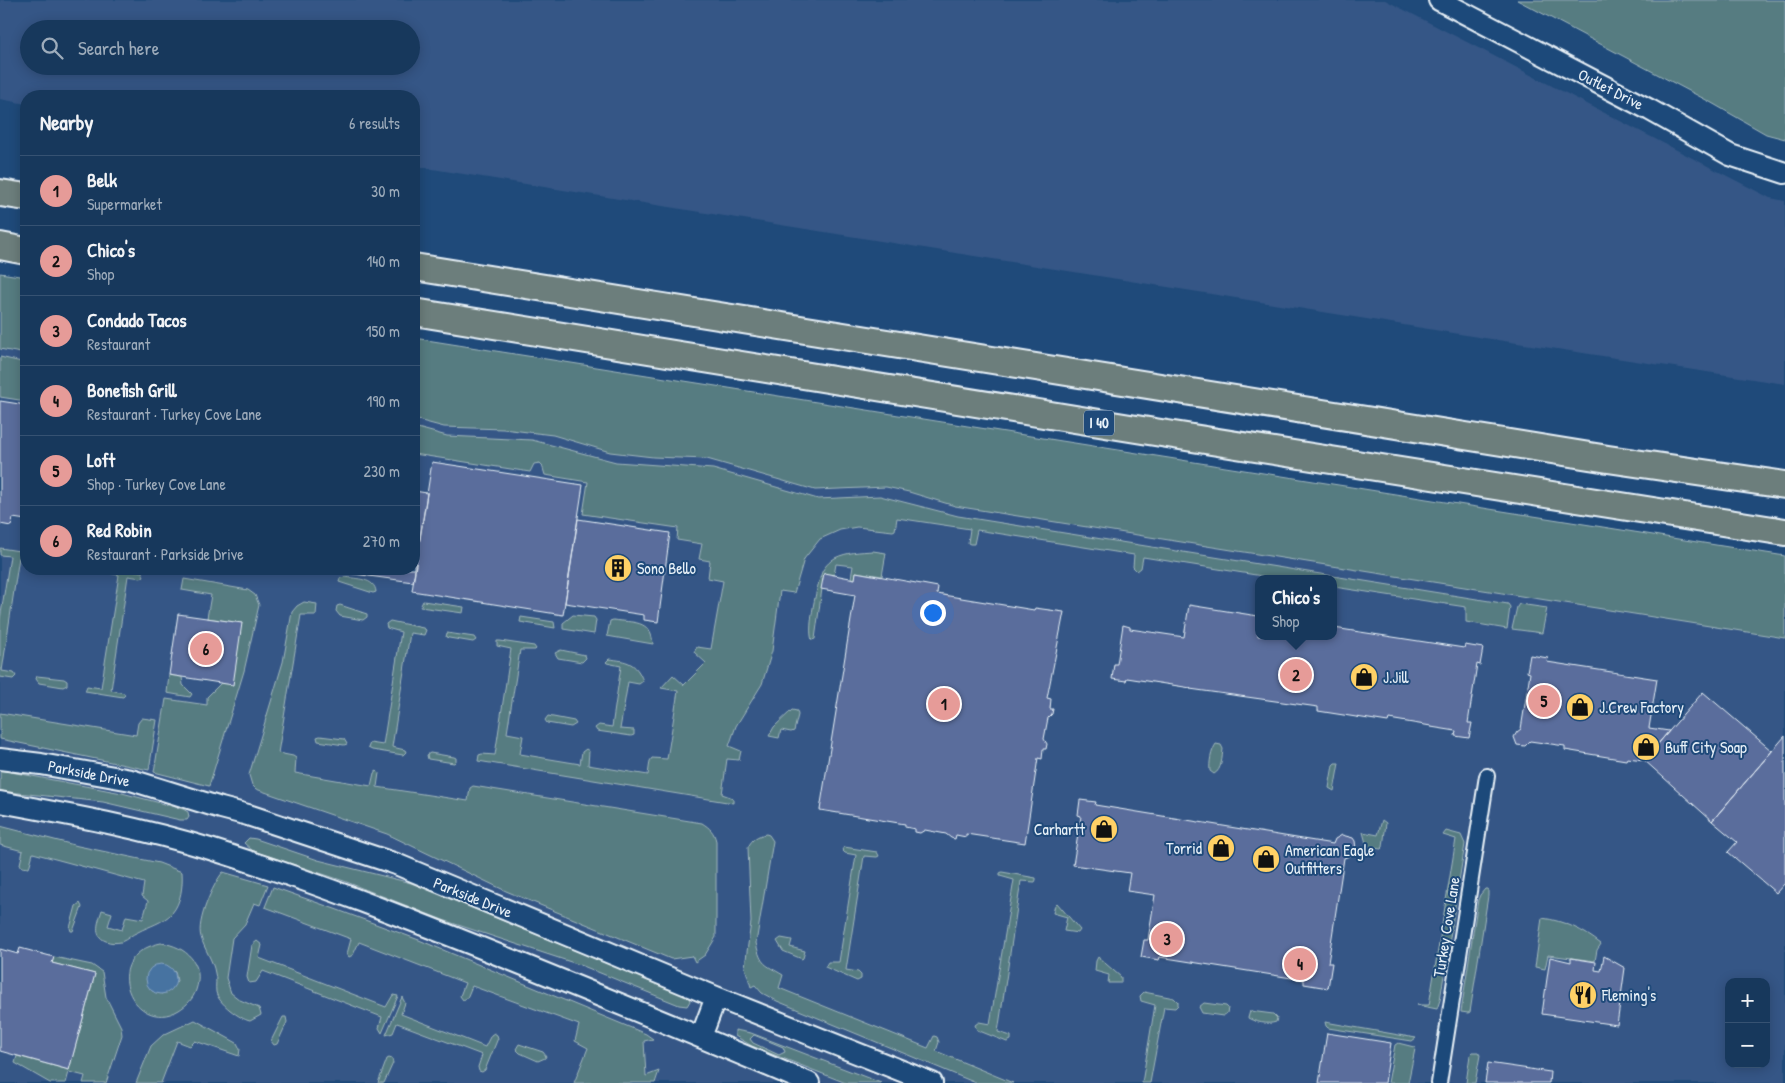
<!DOCTYPE html>
<html lang="en">
<head>
<meta charset="utf-8">
<style>
	body { margin:0; font-family:"Patrick Hand",sans-serif; background:#244365; color:#f1f3f6 }
	.controls { position:absolute; right:15px; bottom:15px; display:grid; overflow:hidden; border-radius:10px; box-shadow:0 2px 12px #0003 }
	.controls button { width:45px; height:45px; display:grid; place-items:center; padding:0; border:0; border-bottom:1px solid #365272; background:#17385c; color:#f1f3f6; font:25px sans-serif }
	.you { position:absolute; left:932px; top:612px; width:18px; height:18px; margin:-12px; border:4px solid #fff; border-radius:50%; background:#1a73e8; box-shadow:0 0 0 8px #1a73e833 }
	.badge { display:grid; place-items:center; width:32px; height:32px; border-radius:50%; background:#e69b98; color:#111; font-size:16px; font-weight:700 }
	.pin { position:absolute; translate:-50% -50%; border:2px solid #fff; box-shadow:0 1px 5px #0006 }
	.popup { position:absolute; left:1255px; top:575px; width:82px; height:65px; box-sizing:border-box; display:grid; place-content:center; border-radius:10px; background:#17385c; filter:drop-shadow(0 1px 4px #0005); font-size:16px; white-space:nowrap; color:#9eacbb }
	.popup b { font-size:19px; color:#f1f3f6 }
	.popup::after { content:''; position:absolute; left:50%; top:100%; margin-left:-10px; border:10px solid transparent; border-top-color:#17385c }
	.list { margin:0; padding:0; list-style:none }
	h2 { display:flex; justify-content:space-between; align-items:center; height:65px; margin:0; padding:0 20px; font-size:21px }
	h2 small { font-size:16px; font-weight:400; color:#9eacbb }
	.list li { display:grid; grid-template-columns:32px 1fr auto; gap:15px; align-items:center; box-sizing:border-box; height:70px; padding:0 20px; border-top:1px solid #365272 }
	.list b { display:block; font-size:19px; white-space:nowrap }
	.list p { margin:0; font-size:16px; white-space:nowrap; color:#9eacbb }
	.list em { font-size:16px; font-style:normal; color:#9eacbb }
	.icon { flex:none; width:28px; height:28px; fill:none; stroke:currentColor; stroke-width:2; stroke-linecap:round; stroke-linejoin:round }
	.map { position:relative; flex:none; width:1785px; height:1083px; overflow:hidden }
	.search { position:absolute; background:#17385c; box-shadow:0 2px 12px #0003; left:20px; top:20px; width:400px; height:55px; display:flex; align-items:center; gap:12px; box-sizing:border-box; padding:0 18px; border-radius:28px; color:#9eacbb; font-size:19px }
	.panel { position:absolute; background:#17385c; box-shadow:0 2px 12px #0003; left:20px; top:90px; width:400px; height:485px; border-radius:20px }
	.map>svg:first-child { display:block }
	.built { fill:#355786; fill-rule:evenodd }
	.green { fill:#567b81; stroke:#9fb6bc; fill-rule:evenodd }
	.water { fill:#4673a1; stroke:#87a5c4 }
	.building { fill:#5a6d9c; stroke:#e8f1f8 }
	.lines { fill:none; stroke-linecap:round; stroke-linejoin:round }
	.street-casing { stroke:#e8f1f8; stroke-width:18 }
	.secondary-casing { stroke:#e8f1f8; stroke-width:24 }
	.highway-casing { stroke:#e8f1f8; stroke-width:30 }
	.street { stroke:#1f4a7a; stroke-width:14 }
	.secondary { stroke:#1f4a7a; stroke-width:20 }
	.highway { stroke:#6c7e7c; stroke-width:26 }
	.labels { text-anchor:middle; stroke-width:4; stroke-linejoin:round; paint-order:stroke }
	.shield { fill:#1f4a7a; stroke:#acbfd2; stroke-width:1 }
	.shield-label { font-size:15px; font-weight:bold; fill:#e8f1f8 }
	.street-label { font-size:16px; fill:#e8f1f8; stroke:#1f4a7a }
	.poi-label { font-size:16px; fill:#e8f1f8; stroke:#1f4a7a; text-anchor:start }
</style>
</head>
<body>
<div class="map">
<svg width="1785" height="1083" viewBox="0 0 1785 1083">
	<rect width="100%" height="100%" fill="#1f4a7a"/>
	<filter id="ink" filterUnits="userSpaceOnUse"><feTurbulence type="fractalNoise" baseFrequency=".02" numOctaves="2"/><feDisplacementMap in="SourceGraphic" scale="10" xChannelSelector="R" yChannelSelector="G"/><feConvolveMatrix kernelMatrix="1 2 1 2 8 2 1 2 1" color-interpolation-filters="sRGB"/></filter>
	<g filter="url(#ink)">
		<!-- built -->
		<path class="built" d="M0 0H1385L1770 198 1785 201V384L1478 337 414 166V96H26V104L0 99ZM29 29H411V66H29Z
			M0 342 26 346V569H414V408L1785 626V1083H0ZM1258 579H1334V636H1258ZM1729 982H1766V1064H1729Z"/>
		<!-- green -->
		<path class="green" d="M1517 0H1785V139L1766 134 1710 102Z
			M0 273 26 277V354L0 349Z
			M414 338 1785 556V638L955 506 909 492 886 487 815 490 707 459 653 457 610 452 553 435 503 429 444 427 414 419Z
			M0 357 26 363V401L0 397Z
			M414 427 447 436 532 440 616 462 713 469 818 499 880 496 958 516 1508 604 1510 607 1507 629 1466 622V607L1334 587V579H1281L1143 557 1141 568 1137 571 1133 567 1134 555 977 530 974 544H970L968 543 970 529 897 518 895 530 893 531 857 527 840 530 820 539 804 559 794 593 780 591 772 651 762 684 736 726 729 746 741 751 739 760 727 759 722 794 733 798V803L478 761 479 755 482 754 495 755 511 649 497 646V641H500L534 646 536 649 535 650H520L507 733 523 736 520 754 580 764 582 752 586 749 589 751 588 765 648 775 650 761 652 758 667 759 678 691 661 688 673 675 684 685 706 663 694 652 697 647 711 649 723 581 708 578 710 561 699 559 702 544 677 540 678 528 583 514 588 482 545 475 542 465 540 463 534 464 530 472 414 454Z
			M0 548 26 552V558L19 557 2 671 14 673 16 676 13 679 0 677V620L10 556 0 555Z
			M873 551 886 553 882 576 856 572 855 579 851 578 853 566 836 564 834 575 824 574 815 639 812 640C807 627 817 586 822 572 824 567 830 561 835 558 847 552 860 552 873 551Z
			M105 569 138 571 142 572 144 576 141 578 128 576 111 690 124 693 125 695 123 697 85 691 87 686 101 688 119 575 108 573Z
			M345 577C356 579 375 578 376 592L373 593 339 582 340 578Z
			M184 579 248 590 255 595 259 605 244 671 209 786 154 772 166 699 207 705V697L221 683 242 623 207 618 211 595 182 590Z
			M423 601 464 607 463 613 420 607Z
			M304 602 317 604 316 615H301L278 753 293 756 296 758 295 773 371 786 374 773 377 771 379 773 377 787 468 801 470 788 473 786 702 823C710 828 714 832 716 841V937L705 955 695 962 692 956 671 959 506 891 387 834 256 789 252 785 249 775 283 662 292 612 297 606Z
			M1519 604 1547 608 1542 633 1512 629 1517 607Z
			M340 605 367 614V617L363 620 340 616 336 611 337 606Z
			M573 615 594 617 596 620 594 634 563 629V623Z
			M521 617 554 622 555 628 520 622Z
			M613 620C633 623 651 619 653 644L607 636 610 621Z
			M390 621 423 628 426 630 424 635 410 633 392 747 405 750 406 752 403 755 372 750 368 748 370 743 383 745 401 632 387 628 386 624Z
			M447 633 474 637 476 640 473 642 449 638 446 637Z
			M561 650 585 655 586 658 582 662 558 658 555 653Z
			M609 659C627 661 636 662 643 681L639 684 628 682 620 729 634 730V735L631 736 597 731 595 728 599 725 612 727 621 666 607 663 606 662Z
			M169 675 182 677 183 685 192 694 190 697 167 693Z
			M37 676 64 679 67 681V685L63 687 39 683 36 679Z
			M792 710 797 711 798 715 794 731 791 732 781 730 779 738 769 736 774 727Z
			M0 713 136 735 138 723 142 718 157 720 149 770 0 739Z
			M548 716 574 721 576 724 571 727 547 723 545 720Z
			M320 736 344 739 347 744 344 745 318 741 317 737Z
			M1216 744 1221 745 1223 749C1222 757 1222 770 1214 774L1210 771C1209 763 1211 751 1216 744Z
			M430 753 454 757 456 758V761L454 763 428 759 427 755Z
			M1335 763H1339L1334 791 1329 788 1333 765Z
			M0 770 122 793 183 809 188 812 189 817 187 820H180L103 802 0 791Z
			M1382 820 1386 823 1383 847 1381 849 1367 847 1363 832 1378 835Z
			M0 826 78 846 159 863 182 872C183 885 181 903 172 913 163 923 149 926 138 932 132 934 127 940 121 942 116 943 110 943 106 941 92 936 99 920 102 910L112 913 108 926 122 930 126 916 143 919 148 901 142 896 144 883 33 853 29 868 22 867 20 864 23 851 0 845Z
			M1446 831 1461 835 1465 844 1440 1000 1437 1009 1417 1005H1429L1456 839 1443 835Z
			M766 834 769 835 773 841 756 943C761 966 765 964 783 975L779 988 928 1048 934 1036 937 1037 939 1042 936 1051 1013 1083H976L777 1001 762 993 755 985 751 987 745 967 751 922 748 847C753 838 757 836 766 834Z
			M249 838 256 839 318 860 411 883 681 994 689 998 690 1001 687 1006 679 1005 583 966 443 920 344 881 253 851 244 843Z
			M844 847 877 852 879 856 877 857 864 856 846 970 858 972 861 975V979L857 981 825 967 828 962H839L856 855 845 853 842 850Z
			M223 872 268 885 260 905 254 903 245 924 232 938 226 978 231 993 240 1000 259 1008 261 1015 250 1021C240 1019 218 1003 216 992 215 986 217 979 215 973 213 960 204 949 201 937 196 922 213 884 223 872Z
			M1002 872 1036 878V880L1035 882 1021 881 998 1032 1011 1036V1040L1007 1042 977 1030 975 1025 979 1022 990 1024 1014 880 1000 876V873Z
			M273 887 335 909 419 940 646 1034 653 1039 644 1041 646 1076 659 1071 655 1083H574L588 1048 575 1041 579 1025 472 986 467 998 463 1000 460 996 465 983 359 942 353 955 349 957 347 954 351 939 265 907Z
			M1485 889H1488V896L1470 1012 1468 1013 1461 1012 1478 900 1480 895Z
			M80 903 82 907 73 931H71L70 928 76 906Z
			M1057 903 1080 930 1078 933 1064 931 1067 917 1053 913 1055 905Z
			M1542 918C1565 921 1583 930 1601 944L1597 950 1595 961 1548 955 1545 969 1535 967Z
			M781 938 792 940 790 947 805 951 803 958 802 959 783 951 777 941Z
			M257 941 262 945 259 958 386 1007 393 995 398 996 382 1033 379 1028 382 1017 263 971 256 982 249 983 247 977 252 945Z
			M161 943C186 946 205 964 196 990 193 999 187 1005 179 1010 135 1037 96 956 161 943ZM175 971 177 981 162 994 152 991Z
			M54 957 92 965 102 972 106 997 121 1027 122 1035 106 1083H83L85 1076 69 1072 66 1083H50L15 1063 17 1056 69 1070 95 974 52 963Z
			M1098 957 1121 977V983H1108L1109 975 1095 971 1096 961Z
			M1144 992 1174 998 1178 1002V1005L1175 1008 1164 1007 1150 1083H1142L1155 1005 1141 1001 1140 996Z
			M402 997 405 1003 401 1014 485 1047 491 1035 494 1033 497 1035 498 1038 485 1070 482 1072 479 1071 478 1067 482 1055 397 1023 393 1033 386 1035Z
			M1204 1003 1226 1006 1228 1008 1227 1013 1223 1016 1202 1013 1199 1007Z
			M1250 1011 1273 1014 1277 1018 1276 1022C1268 1025 1255 1022 1248 1018Z
			M283 1017H286L287 1022 277 1044 274 1045 271 1041Z
			M195 1020 237 1043 240 1049 239 1056 195 1041 190 1046 177 1041 161 1083H136L151 1046 163 1035Z
			M1325 1022 1416 1038 1412 1041 1328 1028 1326 1026Z
			M735 1030 751 1033 881 1083H846L752 1046 735 1036ZM754 1035 783 1047 785 1052 779 1055 753 1043 750 1039Z
			M1398 1043 1414 1047 1415 1049 1408 1083H1388L1395 1045Z
			M519 1044 543 1052 546 1056 545 1058 538 1061 520 1053 516 1049Z
			M1473 1052H1478L1480 1055 1475 1083H1466L1470 1055Z
			M389 1058 392 1059 393 1063 384 1083H378L387 1059Z"/>
		<!-- water -->
		<path class="water" d="M146 979a15 15 0 1 1 30 0a15 15 0 1 1-30 0Z"/>
		<!-- building -->
		<path class="building" d="M0 401 26 405V520L13 518 11 526 0 524Z
			M432 462 583 485 563 615 412 591Z
			M414 491 427 493 413 582 317 569H414Z
			M578 519 670 533 658 622 644 620V615L565 603Z
			M856 572 938 587 937 594 1034 610 1035 608 1064 612 1047 698 1051 699 1050 709H1053L1052 714 1048 718 1044 739 1047 744 1046 749H1043L1042 759 1038 758 1025 843 966 834V837L956 835 955 839 951 838 946 834 925 830 920 833 915 832V829L905 827V824L820 810 855 595 821 589 824 573 855 579Z
			M1189 605 1258 616V636H1334V628L1464 648 1465 645 1483 648 1480 665 1477 664 1468 723H1472L1469 738 1455 736 1456 731 1431 727V726L1389 719 1388 722 1318 711V707L1190 689 1191 688 1127 678 1126 681 1112 679 1114 664H1117L1123 625 1130 627V629L1184 637Z
			M178 614 242 623 233 685 169 675Z
			M1530 655 1548 658 1547 662 1657 679 1649 728 1669 731 1644 760 1627 758 1626 760 1565 750V746L1530 741 1525 746 1517 745 1514 737 1517 732 1521 729 1530 673 1527 672Z
			M1703 692 1772 751 1712 821 1644 760Z
			M1785 736V883L1776 893 1728 852 1737 842 1712 821Z
			M1080 800 1096 802 1095 805 1333 844 1335 839 1342 835 1353 838 1355 841 1356 849 1352 855 1344 858 1328 963H1332L1328 988 1304 984V980L1160 957 1159 960 1141 957 1144 940H1148L1155 895 1127 891 1130 873 1073 865 1081 816 1078 815Z
			M20 948 54 957 52 963 95 974 69 1070 0 1051V949L18 954Z
			M1604 956 1625 968 1617 1025 1542 1014 1550 957 1571 962V958L1596 962 1595 970 1601 971Z
			M1327 1033 1391 1043 1385 1083H1319Z
			M1488 1063 1550 1072 1549 1083H1485Z"/>
		<g class="lines">
			<defs>
				<path id="street" d="M1439 1083 1487 776"/>
				<path id="secondary" d="M1439 0 1650 110 1730 155 1785 173
					M0 759 41 764 131 780 221 808 248 815 396 864 716 997 932 1083
					M0 802C71 815 142 828 210 849 314 881 414 921 514 961 613 1001 711 1041 809 1083
					M701 1037 716 997"/>
				<path id="highway" d="M0 193 26 197
					M0 246 26 251
					M414 267 1608 459 1785 485
					M414 312 1161 433 1785 532"/>
			</defs>
			<!-- street casing -->
			<use href="#street" class="street-casing"/>
			<!-- secondary casing -->
			<use href="#secondary" class="secondary-casing"/>
			<!-- highway casing -->
			<use href="#highway" class="highway-casing"/>
			<!-- street -->
			<use href="#street" class="street"/>
			<!-- secondary -->
			<use href="#secondary" class="secondary"/>
			<!-- highway -->
			<use href="#highway" class="highway"/>
		</g>
	</g>
	<!-- icons -->
	<defs>
		<symbol id="building-disc" viewBox="-11 -11 22 22"><circle r="9.5" fill="#ffd166" stroke="#1f4a7a"/><path d="M-4-6H4V6H1V3H-1V6H-4ZM-2.5-4.3h1.7v1.8h-1.7ZM.8-4.3h1.7v1.8H.8ZM-2.5-1h1.7V.8h-1.7ZM.8-1h1.7V.8H.8Z" fill="#111"/></symbol>
		<symbol id="shop-disc" viewBox="-11 -11 22 22"><circle r="9.5" fill="#ffd166" stroke="#1f4a7a"/><path d="M-5-2.5h2.3a2.7 3.5 0 0 1 5.4 0H5L5.5 6h-11ZM-1.5-2.5h3a1.5 2.3 0 0 0-3 0Z" fill="#111"/></symbol>
		<symbol id="restaurant-disc" viewBox="-11 -11 22 22"><circle r="9.5" fill="#ffd166" stroke="#1f4a7a"/><path d="M-5-6h1v4h1v-4h1v4h1v-4h1v5L-1.5 .5V6h-2V.5L-5-1ZM5-6V6H3V1.5H1.5Q1.5-4 5-6Z" fill="#111"/></symbol>
	</defs>
	<g fill-rule="evenodd">
		<use href="#building-disc" x="602" y="552" width="32" height="32"/>
		<use href="#shop-disc" x="1348" y="661" width="32" height="32"/>
		<use href="#shop-disc" x="1564" y="691" width="32" height="32"/>
		<use href="#shop-disc" x="1630" y="731" width="32" height="32"/>
		<use href="#shop-disc" x="1088" y="813" width="32" height="32"/>
		<use href="#shop-disc" x="1205" y="832" width="32" height="32"/>
		<use href="#shop-disc" x="1250" y="843" width="32" height="32"/>
		<use href="#restaurant-disc" x="1567" y="979" width="32" height="32"/>
	</g>
	<g class="labels">
		<!-- shield labels -->
		<rect class="shield" x="1084" y="410.5" width="30" height="25" rx="4"/>
		<g class="shield-label">
			<text x="1099" y="428">I 40</text>
		</g>
		<!-- street labels -->
		<g class="street-label">
			<text transform="translate(1611 89) rotate(27)" y="6">Outlet Drive</text>
			<text transform="translate(89 773) rotate(11)" y="6">Parkside Drive</text>
			<text transform="translate(473 897) rotate(22)" y="6">Parkside Drive</text>
			<text transform="translate(1446 927) rotate(-81)" y="6">Turkey Cove Lane</text>
		</g>
		<!-- poi labels -->
		<g class="poi-label">
			<text x="637" y="574">Sono Bello</text>
			<text x="1383" y="683">J.Jill</text>
			<text x="1599" y="713">J.Crew Factory</text>
			<text x="1665" y="753">Buff City Soap</text>
			<text x="1085" y="835" text-anchor="end">Carhartt</text>
			<text x="1202" y="854" text-anchor="end">Torrid</text>
			<text x="1285" y="856">American Eagle<tspan x="1285" dy="18">Outfitters</tspan></text>
			<text x="1602" y="1001">Fleming's</text>
		</g>
	</g>
</svg>
<div class="controls">
<button>+</button>
<button>−</button>
</div>
<div class="you"></div>
<div class="pin badge" style="left:944px;top:704px">1</div>
<div class="pin badge" style="left:1296px;top:675px">2</div>
<div class="popup"><b>Chico's</b>Shop</div>
<div class="pin badge" style="left:1167px;top:939px">3</div>
<div class="pin badge" style="left:1300px;top:964px">4</div>
<div class="pin badge" style="left:1544px;top:701px">5</div>
<div class="pin badge" style="left:206px;top:649px">6</div>
<div class="search"><svg class="icon" aria-label="search" viewBox="0 0 24 24"><circle cx="10" cy="10" r="6"/><path d="M15 15l6 6"/></svg>Search here</div>
<section class="panel">
<h2>Nearby<small>6 results</small></h2>
<ul class="list">
<li><span class="badge">1</span><div><b>Belk</b><p>Supermarket</p></div><em>30 m</em></li>
<li><span class="badge">2</span><div><b>Chico's</b><p>Shop</p></div><em>140 m</em></li>
<li><span class="badge">3</span><div><b>Condado Tacos</b><p>Restaurant</p></div><em>150 m</em></li>
<li><span class="badge">4</span><div><b>Bonefish Grill</b><p>Restaurant · Turkey Cove Lane</p></div><em>190 m</em></li>
<li><span class="badge">5</span><div><b>Loft</b><p>Shop · Turkey Cove Lane</p></div><em>230 m</em></li>
<li><span class="badge">6</span><div><b>Red Robin</b><p>Restaurant · Parkside Drive</p></div><em>270 m</em></li>
</ul>
</section>
</div>
</body>
</html>
